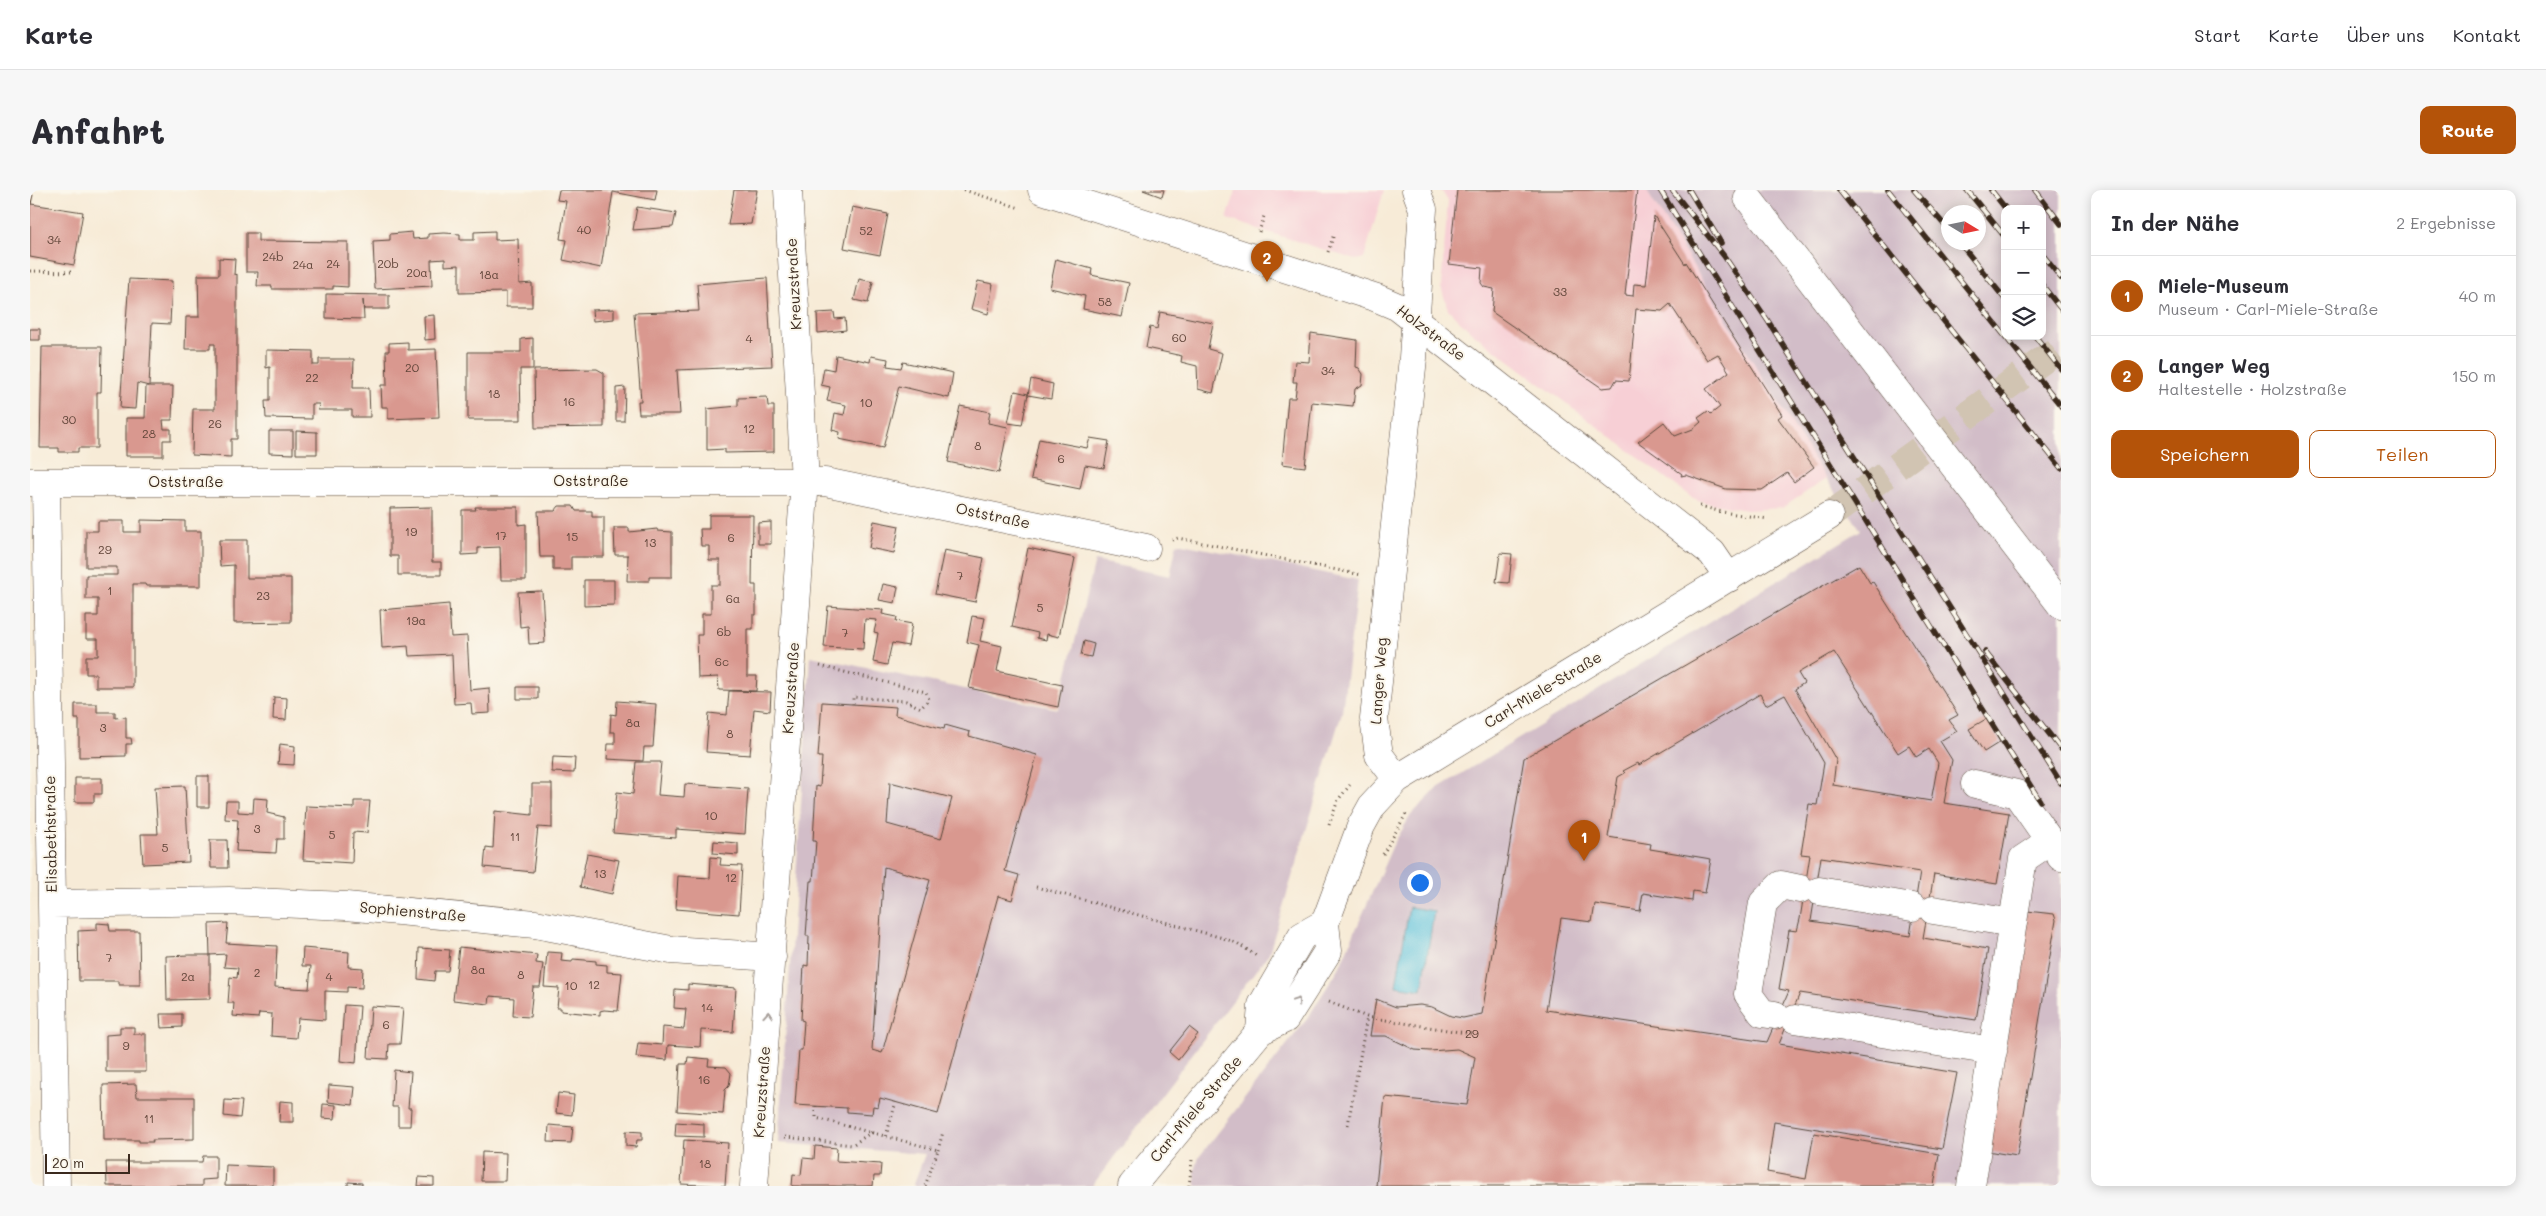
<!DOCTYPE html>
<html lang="de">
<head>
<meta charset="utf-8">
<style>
	body { margin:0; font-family:Mali,sans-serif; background:#f7f7f7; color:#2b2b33 }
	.controls { position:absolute; right:15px; top:15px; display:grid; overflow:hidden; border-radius:10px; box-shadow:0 2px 12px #0003 }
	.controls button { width:45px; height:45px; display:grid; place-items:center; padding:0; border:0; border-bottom:1px solid #e1e1e2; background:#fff; color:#2b2b33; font:25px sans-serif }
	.compass { position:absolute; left:1911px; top:15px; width:45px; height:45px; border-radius:50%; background:#fff; box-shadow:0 2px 12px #0003; rotate:100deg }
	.scale { position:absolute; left:15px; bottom:12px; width:85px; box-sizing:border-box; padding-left:5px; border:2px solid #3b2a1e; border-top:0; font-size:14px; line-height:18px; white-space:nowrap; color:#3b2a1e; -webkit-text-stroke:4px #fbf7ec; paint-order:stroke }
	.you { position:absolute; left:1389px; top:692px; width:18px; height:18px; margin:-12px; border:4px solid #fff; border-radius:50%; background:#1a73e8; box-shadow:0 0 0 8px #1a73e833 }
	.badge { display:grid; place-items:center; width:32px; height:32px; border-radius:50%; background:#b45309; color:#fff; font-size:16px; font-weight:700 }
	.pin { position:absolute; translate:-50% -41px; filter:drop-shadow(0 1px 2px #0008) }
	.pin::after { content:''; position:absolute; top:26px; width:18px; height:15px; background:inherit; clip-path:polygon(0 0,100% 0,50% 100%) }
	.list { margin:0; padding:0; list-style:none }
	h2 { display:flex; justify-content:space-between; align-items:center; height:65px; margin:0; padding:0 20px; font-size:21px }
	h2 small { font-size:16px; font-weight:400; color:#7c7c81 }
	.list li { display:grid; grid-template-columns:32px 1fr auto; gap:15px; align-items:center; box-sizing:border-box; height:80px; padding:0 20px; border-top:1px solid #e1e1e2 }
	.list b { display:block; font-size:19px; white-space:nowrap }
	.list p { margin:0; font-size:16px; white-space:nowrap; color:#7c7c81 }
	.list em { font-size:16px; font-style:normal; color:#7c7c81 }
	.actions { display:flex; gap:10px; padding:15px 20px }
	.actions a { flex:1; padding:11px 0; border:1px solid #b45309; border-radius:10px; text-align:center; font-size:18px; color:#b45309 }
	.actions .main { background:#b45309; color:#fff }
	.icon { flex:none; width:28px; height:28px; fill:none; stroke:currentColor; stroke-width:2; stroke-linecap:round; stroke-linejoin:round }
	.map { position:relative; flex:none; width:2031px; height:996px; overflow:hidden; border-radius:10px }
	header { display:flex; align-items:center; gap:30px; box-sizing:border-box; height:70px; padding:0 25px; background:#fff; border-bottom:1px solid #e1e1e2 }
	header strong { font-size:24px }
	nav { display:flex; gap:28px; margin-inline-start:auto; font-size:18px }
	.intro { display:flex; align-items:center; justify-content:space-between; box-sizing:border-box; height:120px; padding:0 30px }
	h1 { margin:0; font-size:35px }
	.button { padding:12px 22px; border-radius:10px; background:#b45309; color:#fff; font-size:18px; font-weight:700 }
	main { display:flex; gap:30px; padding:0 30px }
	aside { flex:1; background:#fff; border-radius:10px; box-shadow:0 2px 12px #0003 }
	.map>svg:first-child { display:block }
	.built { fill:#f7cfd5 }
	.industrial { fill:#d2bdc8; fill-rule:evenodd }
	.water { fill:#5ec2dc; stroke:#4c767d }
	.building { fill:#d9988f; fill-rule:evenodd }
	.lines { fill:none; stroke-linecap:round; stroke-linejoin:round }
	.minor-tunnel { stroke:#d1c4b2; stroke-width:28; stroke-dasharray:28 14; stroke-linecap:butt }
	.minor-casing { stroke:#57473a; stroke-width:29 }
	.path { stroke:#57473a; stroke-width:3; stroke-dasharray:1 4; stroke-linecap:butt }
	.minor { stroke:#fff; stroke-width:28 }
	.rail-casing { stroke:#3b2a1e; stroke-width:5.5 }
	.rail { stroke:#fbf7ec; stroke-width:4; stroke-dasharray:11; stroke-linecap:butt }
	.oneway { stroke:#a79f9a }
	.labels { text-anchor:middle; stroke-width:4; stroke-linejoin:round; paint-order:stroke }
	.number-label { font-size:12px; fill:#62463a }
	.street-label { font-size:15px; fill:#3b2a1e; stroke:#fbf7ec }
</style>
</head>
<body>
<header>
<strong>Karte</strong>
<nav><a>Start</a><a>Karte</a><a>Über uns</a><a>Kontakt</a></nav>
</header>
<div class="intro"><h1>Anfahrt</h1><a class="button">Route</a></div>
<main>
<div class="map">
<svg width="2031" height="996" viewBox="0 0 2031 996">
	<rect width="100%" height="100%" fill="#fbf7ec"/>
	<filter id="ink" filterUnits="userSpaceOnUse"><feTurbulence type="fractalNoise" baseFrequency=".02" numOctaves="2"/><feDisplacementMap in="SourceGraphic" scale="10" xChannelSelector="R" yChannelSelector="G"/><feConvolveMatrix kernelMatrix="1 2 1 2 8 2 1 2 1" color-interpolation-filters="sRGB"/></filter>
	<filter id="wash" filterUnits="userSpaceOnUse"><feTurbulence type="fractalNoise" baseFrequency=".0096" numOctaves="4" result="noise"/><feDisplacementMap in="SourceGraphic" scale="20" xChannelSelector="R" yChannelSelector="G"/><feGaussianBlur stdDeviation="1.12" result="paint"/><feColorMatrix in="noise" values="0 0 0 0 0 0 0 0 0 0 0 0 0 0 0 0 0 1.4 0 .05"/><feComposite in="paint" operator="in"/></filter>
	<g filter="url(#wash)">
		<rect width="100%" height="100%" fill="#f7ebd7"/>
		<!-- built -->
		<path class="built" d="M1206 0H1354L1334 68 1326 70 1197 29Z
			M1411 0H1616L1796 289 1752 318 1716 320 1673 312 1661 307 1440 141 1418 119 1411 97 1418 11Z"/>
		<!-- industrial -->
		<path class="industrial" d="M1616 0H2031V996H1166L1165 981 1169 967 1277 829 1309 778 1363 655 1381 625 1408 598 1831 340 1796 289ZM1975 19H2012V146H1975ZM1918 22H1948V52H1918Z
			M1147 353 1328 390 1312 522 1239 763 1062 996H883L895 964 748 953 781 466 1028 519 1065 371 1140 386Z"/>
		<!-- water -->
		<path class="water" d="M1379 717 1404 721 1392 800 1366 796Z"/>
		<g id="blocks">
			<!-- building -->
			<path class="building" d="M529 0H627L625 10 583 2 571 78 533 70 537 50 530 49 536 11 527 10Z
				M704 0H727L721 34 698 35Z
				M1113 0H1134L1132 7Z
				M1427 0H1607L1595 105 1603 106 1604 94 1616 95 1624 26 1655 74 1656 72 1752 225 1748 228 1784 277 1764 292 1757 283 1732 300 1696 299 1656 285 1651 286 1652 284 1608 252 1634 232 1645 246 1663 239 1671 232 1668 228 1678 221 1681 224 1690 217 1676 199 1699 182 1688 164 1677 170 1640 114 1632 121 1606 119 1599 191 1586 190 1582 197 1572 198 1462 122 1464 99 1454 97 1451 93 1452 78 1419 74Z
				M0 4 3 5 1 14 53 22 44 75 0 67Z
				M607 17 646 23 643 37 603 40Z
				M822 17 858 24 850 65 814 58Z
				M465 41V50L488 49 489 94 502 93V117H476V102L429 103V75L415 76V69L401 70 402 96 345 99 343 51 360 50V44L382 42 383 49 398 48V44L414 43 430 44V50H444V42Z
				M216 43H228V51L318 52V97L303 96V99H242V96H227L228 82H216Z
				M189 68 205 69 204 85 207 84V249H201V267L162 265 163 219H185V154H180V159H155L156 127H169L168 85H189Z
				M1026 69 1062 79 1061 85 1099 93 1092 127 1053 119 1055 106 1020 98Z
				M737 88 742 176 647 180 650 224H609L608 211H611L604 123 669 121 667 94Z
				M99 89 142 91 140 134 122 133 119 196 107 193 105 219 90 218Z
				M829 89 843 92 838 113 824 110Z
				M948 91 963 94 958 124 941 119Z
				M296 104 359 105V119H334L333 110 334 129 296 128Z
				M584 119V129L563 131 562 120Z
				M804 122 805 129 815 128 816 140 788 143 787 123Z
				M1130 122 1183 133 1178 159 1192 163 1183 203 1168 199 1167 176 1151 172 1152 166 1116 158 1120 137 1127 139Z
				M404 125 405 149 395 150 394 126Z
				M0 139H10V150H0Z
				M1281 143 1327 150 1326 177 1329 178 1333 184 1332 195 1325 199 1323 216 1282 212 1275 277 1252 274 1258 208H1265L1267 192H1263L1265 171 1279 172Z
				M503 148V179H490L491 230H438V162H491V149Z
				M378 152V160L406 159 409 227 358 229V217H352L351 195H357L356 161H359V153Z
				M12 157H72L71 202H67V258H48V262H29V258H10Z
				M236 160 283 161V175H289V169H324L323 198H339L340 227H322V220H288L289 214H282V229L236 228 235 211H240V177L236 178Z
				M806 165 840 172 841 166 858 169 857 176 871 178 873 172 923 183 919 208 869 196 853 258 809 249 810 242 802 240 805 223 814 225 816 215 797 211 800 197 791 195 794 178 804 180Z
				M567 179 574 183V237L505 238 504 180Z
				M1001 189 1023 194 1021 209 998 205Z
				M116 196H143L142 230H133L134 239H141V250H133V266H96V228H115Z
				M595 197 594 231H586V198Z
				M985 201 998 204 992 235 978 233Z
				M737 207 738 216H744V262L695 263V259L677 260V219L708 216V208Z
				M930 216 960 222 958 233 978 237 969 283 918 272Z
				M239 241H263V264L239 263Z
				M266 241 287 242V264H266Z
				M1060 248 1079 251 1074 278 1055 275 1050 299 1001 289 1009 249 1057 258Z
				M529 316H543L546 321H562V327H574V367H541V380H523V367H510L508 321H525Z
				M402 317V372H411V385H368V366H360V318Z
				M445 317H488V335L496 334V390H471L470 357 448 358V364L432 365V320H446Z
				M679 325H723L722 395H726V425H723V439H717V486H727L726 501 689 500 688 487 668 488 667 445H672V424H681V395H690V370H679V356H671L670 339H679Z
				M111 330 155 331V341H171V396H116L115 394H103V497H66V484H56V466H68V449H56V426H68V409H56V385H87V377H56V341H68V331H94V342H111Z
				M844 331 869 336 864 363 839 358Z
				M741 332V354H728V333Z
				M584 338H599V342L627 339 628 341 642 342V387H619V391H597L598 365H585Z
				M189 350H217V388H261V432L204 433V375L190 376Z
				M998 358 1045 368 1029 447 1017 444 1016 450 1007 448 1008 443 982 437Z
				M914 360 954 368 945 412 905 404Z
				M1470 363 1482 364 1479 393 1466 392Z
				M1829 375 1840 393 1843 392 1928 525 1919 530 1927 541 1910 551 1922 570 1914 613 1979 623 1967 694 1904 684 1893 748 1958 759 1946 830 1770 803 1749 854 1927 883 1912 959 1744 932 1737 982 1776 989 1784 943 1909 964 1904 996H1346L1355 907 1437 915 1445 867 1427 859 1400 861 1385 860 1356 846H1340L1346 809 1366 817 1390 815 1402 817 1421 826 1433 828 1452 824 1494 568ZM1804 462 1868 563 1879 556 1886 567 1899 559 1908 573 1901 611 1803 595 1806 570 1765 499 1774 493 1768 483ZM1730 504 1736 515 1755 505 1794 573 1787 615 1779 614 1771 664 1780 665 1770 729 1767 741 1759 740 1749 799 1759 801 1737 852 1516 820 1531 728 1562 732 1565 714 1610 721 1613 703 1662 711 1663 701 1675 703 1681 669 1620 659 1621 654 1578 647 1588 587 1595 583 1593 581 1608 573 1609 575ZM1791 667 1890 682 1880 746 1781 731Z
				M554 390H584V415L554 416Z
				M853 394 868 397 865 413 849 410Z
				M512 401 515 453 499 454 498 436 490 437 488 402Z
				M419 414 421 447 437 446 440 500 459 498 460 523 442 524 441 513 424 514 422 464 379 466 378 456 352 458 350 420Z
				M798 416 853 420 852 424 867 427 866 431 882 434 878 456 862 453 857 475 843 472 848 443 844 442 847 430 835 429 833 459 794 457Z
				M942 426 955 428 950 451 972 456 967 481 1032 495 1028 517 939 498 949 455 937 452Z
				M1054 451 1064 454 1061 467 1051 465Z
				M487 497H508V509H487Z
				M699 501 741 502 740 521 724 519 720 565 676 562 679 523 697 525Z
				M244 507 257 508 256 530 243 529Z
				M587 511 626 514 623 557H614L613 571 577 569 578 554H585V542H580L581 524 586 525Z
				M792 512 866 517 865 525 914 539 915 535 940 542 939 546 1007 565 975 681 989 685 982 710 968 706 908 924 850 908 848 917 843 916 842 924 817 922V918L765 915 769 860H772L774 831 771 830 774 775 778 776 779 746H776L780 691H783L786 651H783L786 596 790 597 792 567H788ZM860 592 922 608 911 649 857 634ZM854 677 900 690 852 863 842 860Z
				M45 514H67V522H85V528L96 527V548H101L102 554H96V566L49 567V529H45Z
				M1956 529 1970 552 1954 562 1939 539Z
				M250 554 265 556 264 575 248 574Z
				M523 567 545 568 544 583 522 582Z
				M606 572H631L628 605 654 607 655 594 718 599 715 644 646 639V648L583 643 587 602 603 604Z
				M167 586H179V617H167Z
				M45 588H72V604H64V612H45Z
				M502 594H522V638L508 637 503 682 454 677 456 657 463 658 465 621 502 625Z
				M155 596 159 672 113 674 111 644H128L125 597Z
				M224 608 238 609 237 623 254 627V649H247L246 663 206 661 208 630 195 629 196 611H208V622L223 623Z
				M324 611H340L337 643 323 642 322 673 273 670 276 616 324 618Z
				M180 650H197L198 678H181Z
				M684 651 708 653V665L683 663Z
				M557 664 589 670 582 704 550 697Z
				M681 667 691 668 690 675 712 676 709 724 646 719 648 686 680 688Z
				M1997 721 2024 724 2026 730 1987 966 1957 961Z
				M67 733 79 734 80 741H109L110 795H89V791H49L48 741 67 740Z
				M198 733 196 753 247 756 245 797 279 799 281 776H272L273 758 319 762 318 777 333 778 332 798 317 797V802L295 801V830L268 828 266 848 241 846 242 824 229 823 228 828 203 826 204 813H198L200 787 207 788 208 778 194 777 196 764 180 765 179 734Z
				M429 757 507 765 506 773 513 774 510 797H503L500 827 483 826 484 808 460 806 459 814 423 810Z
				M389 758 420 760 418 781H405L404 791 388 789Z
				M517 762 532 763 531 771 542 772 543 769 566 771V774L577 775V782L592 783 588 821 574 820 570 821V825L531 821V818H527L529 798 514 797Z
				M159 765H180V809L137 810 136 766Z
				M658 794 706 798 703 842 671 840 670 857 638 855 637 870 606 867 608 853 632 855 633 837 654 839 656 819 644 818 645 799 658 800Z
				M314 815 330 816 326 873 310 871Z
				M341 816 373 818 370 854H359L358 869 338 868Z
				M130 824H152V837L131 838Z
				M90 837H104V844H116V882H76V845L90 844Z
				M1159 837 1168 844 1148 870 1139 862Z
				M658 867 679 869 678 876 696 877 701 883 699 896 695 900 693 924 647 921 650 874H657Z
				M364 880 381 882 378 918H381L380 936H368V917H362Z
				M106 894 107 907H164V949L122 950 123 952H109V950H74L73 895Z
				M299 895 325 897 323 915 298 912Z
				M528 903 544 905 542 925 526 923Z
				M195 910 212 911 210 928 194 926Z
				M250 911 263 912V932H249Z
				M293 914 306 915 305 929 292 928Z
				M646 932 674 934V947L645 946Z
				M519 935 543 937 541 953 518 952Z
				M596 941 612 942V950H607L606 957 596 956Z
				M654 950 698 953 695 996 651 994Z
				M785 956 807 958 806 971 851 974 850 986H844L843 996H762L763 984 771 985 773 968 784 969Z
				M452 962 476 963 475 991H451Z
				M173 966H186V989L172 990V996H77L76 972H172Z
				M196 975 243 977V996H195Z
				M389 987 404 988V996H388Z
				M318 992 332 993V996H318Z"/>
		</g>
	</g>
	<g filter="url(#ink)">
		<use href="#blocks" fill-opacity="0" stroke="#57473a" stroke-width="1"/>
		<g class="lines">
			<!-- minor-tunnel -->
			<path class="minor-tunnel" d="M1799 326 2031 157"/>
			<defs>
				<path id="minor" d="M1012 0 1347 108 1368 117 1682 363 1699 388
					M1718 8 2031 415
					M0 292H795L1116 358
					M16 292 26 996
					M1367 589 1349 565 1344 529 1383 168 1393 19 1386 0
					M1945 594 1987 604 2031 667
					M1789 701 1882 717
					M22 714 199 711 316 716 505 734 641 760 742 767
					M1903 720 1983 733
					M1745 825 1732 823 1718 804 1733 713 1751 695 1770 699
					M1765 829 1963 861
					M1230 841 1232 815 1272 746 1295 733
					M724 996 775 290 758 0
					M1102 996 1230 841 1255 829 1298 761 1295 733 1331 636 1342 616 1367 589 1799 326
					M1941 996 1993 669 2020 651"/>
			</defs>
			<!-- minor casing -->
			<use href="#minor" class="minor-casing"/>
			<!-- path -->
			<path class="path" d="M934 0 990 18
				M1229 42 1234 26
				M1298 62 1304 44
				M0 81 41 82
				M1670 316 1692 322 1738 329
				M1142 350 1148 348 1332 385
				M790 476 896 502 899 509 891 518 876 511 823 507V514
				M1299 635 1308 610 1320 595
				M1353 664 1376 624
				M1006 697 1193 748 1207 753 1228 767
				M1299 812 1337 827 1442 844
				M786 916V928L908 960 895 996
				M1318 935 1337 827
				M856 946 866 912
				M755 947 822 955 842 942
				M908 960 913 942
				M1159 996 1162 970"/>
			<!-- minor -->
			<use href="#minor" class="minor"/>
			<defs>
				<path id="rail" d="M1630 0 2010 611
					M1642 0 1694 66 1738 131 2031 593
					M1659 0 1691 53
					M1809 0 2031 278
					M1858 0 1975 146
					M1884 0 1918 39
					M1937 0 1975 47
					M1961 0 1976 19
					M2005 0 2031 34
					M1929 52 1975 109
					M2012 64 2031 88
					M2012 95 2031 119
					M1975 146 2031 216
					M2005 146 2031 179
					M1955 462 2031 559"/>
			</defs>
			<!-- rail casing -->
			<use href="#rail" class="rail-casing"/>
			<!-- rail -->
			<use href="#rail" class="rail"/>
		</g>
		<!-- one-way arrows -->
		<defs><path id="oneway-chevron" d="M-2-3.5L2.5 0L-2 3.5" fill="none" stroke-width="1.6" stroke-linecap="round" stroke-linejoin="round" transform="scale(1.25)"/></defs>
		<g class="oneway">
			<use href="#oneway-chevron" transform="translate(1267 811) rotate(-56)"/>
			<use href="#oneway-chevron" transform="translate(738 825) rotate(-86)"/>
		</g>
	</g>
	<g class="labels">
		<!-- number labels -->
		<g class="number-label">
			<text x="554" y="44">40</text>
			<text x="836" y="45">52</text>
			<text x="24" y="54">34</text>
			<text x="243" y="71">24b</text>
			<text x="303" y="78">24</text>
			<text x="358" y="78">20b</text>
			<text x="273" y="79">24a</text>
			<text x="387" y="87">20a</text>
			<text x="459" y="89">18a</text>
			<text x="1530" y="106">33</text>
			<text x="1075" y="116">58</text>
			<text x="1149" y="152">60</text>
			<text x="719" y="153">4</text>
			<text x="382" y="182">20</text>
			<text x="1298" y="185">34</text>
			<text x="282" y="192">22</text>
			<text x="464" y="208">18</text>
			<text x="539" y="216">16</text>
			<text x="836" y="217">10</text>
			<text x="39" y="234">30</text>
			<text x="185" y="238">26</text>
			<text x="719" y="243">12</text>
			<text x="119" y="248">28</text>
			<text x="948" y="260">8</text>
			<text x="1031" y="273">6</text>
			<text x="381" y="346">19</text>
			<text x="471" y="350">17</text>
			<text x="542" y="351">15</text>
			<text x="701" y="352">6</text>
			<text x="620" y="357">13</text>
			<text x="75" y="364">29</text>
			<text x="930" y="390">7</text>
			<text x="80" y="405">1</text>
			<text x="233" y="410">23</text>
			<text x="703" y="413">6a</text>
			<text x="1010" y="422">5</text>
			<text x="386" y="435">19a</text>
			<text x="694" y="446">6b</text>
			<text x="815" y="447">7</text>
			<text x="692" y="476">6c</text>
			<text x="603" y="537">8a</text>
			<text x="73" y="542">3</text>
			<text x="700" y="548">8</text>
			<text x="681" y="630">10</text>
			<text x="227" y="643">3</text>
			<text x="302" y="649">5</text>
			<text x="485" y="651">11</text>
			<text x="135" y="662">5</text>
			<text x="570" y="688">13</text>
			<text x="701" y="692">12</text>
			<text x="79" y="772">7</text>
			<text x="448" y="784">8a</text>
			<text x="227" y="787">2</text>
			<text x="491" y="789">8</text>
			<text x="158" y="791">2a</text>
			<text x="299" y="791">4</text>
			<text x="564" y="799">12</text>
			<text x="541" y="800">10</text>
			<text x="677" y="822">14</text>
			<text x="356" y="839">6</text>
			<text x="1442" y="848">29</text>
			<text x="96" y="860">9</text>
			<text x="674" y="894">16</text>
			<text x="119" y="933">11</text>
			<text x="675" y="978">18</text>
		</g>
		<!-- street labels -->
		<g class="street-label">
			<text transform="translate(764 94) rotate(-93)" y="5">Kreuzstraße</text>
			<text transform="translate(1401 143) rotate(37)" y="5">Holzstraße</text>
			<text x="561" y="296">Oststraße</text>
			<text x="156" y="297">Oststraße</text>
			<text transform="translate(963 326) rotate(12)" y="5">Oststraße</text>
			<text transform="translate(1349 491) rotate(-86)" y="5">Langer Weg</text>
			<text transform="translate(761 498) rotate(-86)" y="5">Kreuzstraße</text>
			<text transform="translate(1513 500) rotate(-31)" y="5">Carl-Miele-Straße</text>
			<text transform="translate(21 644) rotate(-91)" y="5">Elisabethstraße</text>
			<text transform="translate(383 722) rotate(5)" y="5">Sophienstraße</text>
			<text transform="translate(732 902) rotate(-86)" y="5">Kreuzstraße</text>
			<text transform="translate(1166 919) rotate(-50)" y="5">Carl-Miele-Straße</text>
		</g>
	</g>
</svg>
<div class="controls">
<button>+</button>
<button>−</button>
<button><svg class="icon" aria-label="layers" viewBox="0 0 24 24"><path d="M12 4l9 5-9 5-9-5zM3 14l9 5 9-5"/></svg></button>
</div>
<svg class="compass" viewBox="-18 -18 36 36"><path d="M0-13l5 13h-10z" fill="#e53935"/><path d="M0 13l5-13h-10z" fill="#7c7c81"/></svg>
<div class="scale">20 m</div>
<div class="you"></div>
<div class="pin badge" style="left:1554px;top:671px">1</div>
<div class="pin badge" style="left:1237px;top:92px">2</div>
</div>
<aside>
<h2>In der Nähe<small>2 Ergebnisse</small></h2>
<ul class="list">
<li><span class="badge">1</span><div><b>Miele-Museum</b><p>Museum · Carl-Miele-Straße</p></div><em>40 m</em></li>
<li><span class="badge">2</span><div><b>Langer Weg</b><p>Haltestelle · Holzstraße</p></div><em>150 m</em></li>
</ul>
<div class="actions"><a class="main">Speichern</a><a>Teilen</a></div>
</aside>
</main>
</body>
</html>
